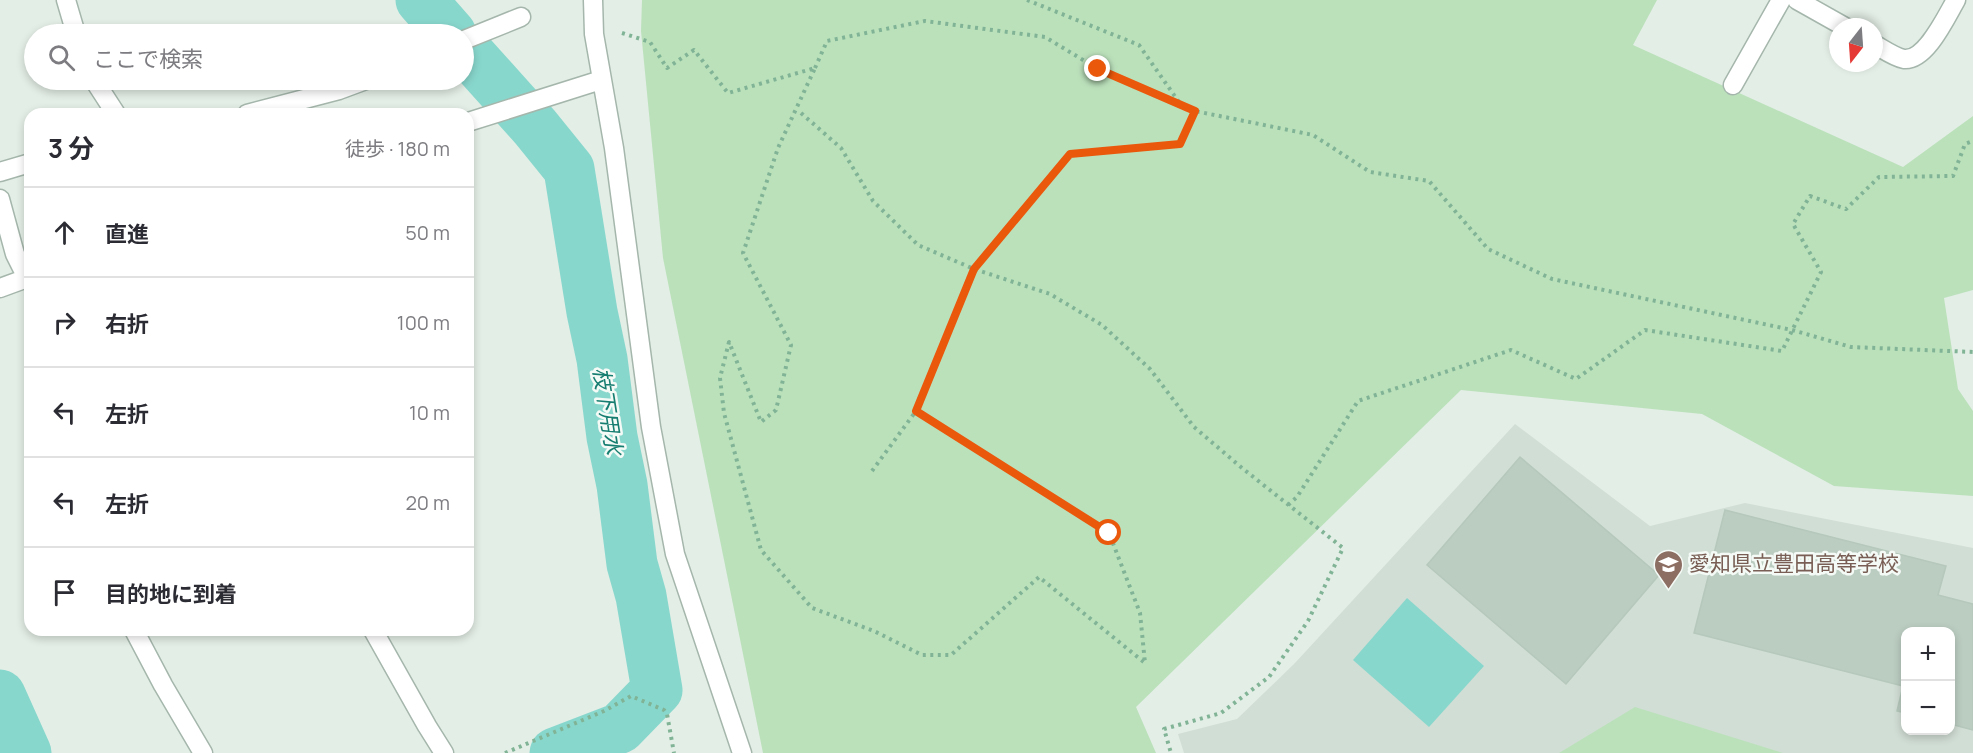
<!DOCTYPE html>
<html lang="ja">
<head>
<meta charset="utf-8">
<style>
	body { margin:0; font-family:Manrope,"Noto Sans JP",sans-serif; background:#f2f2f3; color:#2b2b33 }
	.controls { position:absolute; right:18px; bottom:18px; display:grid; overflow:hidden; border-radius:12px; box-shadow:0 3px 9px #0003 }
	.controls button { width:54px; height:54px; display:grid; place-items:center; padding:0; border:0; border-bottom:2px solid #e1e1e2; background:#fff; color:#2b2b33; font:30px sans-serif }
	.compass { position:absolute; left:1829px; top:18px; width:54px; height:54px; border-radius:50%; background:#fff; box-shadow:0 3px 9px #0003; rotate:197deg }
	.stop { position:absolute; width:18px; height:18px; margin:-14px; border:4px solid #ea580c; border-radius:50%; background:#fff }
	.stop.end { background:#ea580c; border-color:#fff; box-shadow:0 2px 6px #0008 }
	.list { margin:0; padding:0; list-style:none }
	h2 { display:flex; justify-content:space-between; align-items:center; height:78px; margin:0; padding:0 24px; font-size:26px }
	h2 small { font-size:20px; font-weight:400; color:#7c7c81 }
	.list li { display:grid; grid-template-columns:39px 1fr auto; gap:18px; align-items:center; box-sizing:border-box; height:90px; padding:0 24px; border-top:2px solid #e1e1e2 }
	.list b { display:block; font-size:22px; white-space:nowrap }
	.list em { font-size:20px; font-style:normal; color:#7c7c81 }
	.icon { flex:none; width:33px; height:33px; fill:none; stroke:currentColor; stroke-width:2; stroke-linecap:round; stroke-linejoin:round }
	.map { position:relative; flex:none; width:1973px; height:753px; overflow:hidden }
	.search { position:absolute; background:#fff; box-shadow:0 3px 9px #0003; left:24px; top:24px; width:450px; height:66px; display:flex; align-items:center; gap:15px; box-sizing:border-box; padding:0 21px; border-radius:33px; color:#7c7c81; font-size:22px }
	.panel { position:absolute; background:#fff; box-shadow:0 3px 9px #0003; left:24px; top:108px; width:450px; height:528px; border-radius:18px }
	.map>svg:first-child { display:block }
	.built { fill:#d1ded5; fill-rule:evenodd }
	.green { fill:#bbe1bb }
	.water { fill:#88d7cd }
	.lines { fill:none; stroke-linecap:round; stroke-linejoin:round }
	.river { stroke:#88d7cd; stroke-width:51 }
	.building { fill:#bbccc1; stroke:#b5c8bb; stroke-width:1.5 }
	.minor-casing { stroke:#a5b7ac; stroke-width:21 }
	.path { stroke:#81b496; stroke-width:4; stroke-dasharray:3 4.5; stroke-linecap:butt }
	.minor { stroke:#fff; stroke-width:18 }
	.route { stroke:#ea580c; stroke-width:8 }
	.labels { text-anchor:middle; stroke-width:5; stroke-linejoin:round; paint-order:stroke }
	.education-label { font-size:21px; fill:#785e54; stroke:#f4faf6; text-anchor:start }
	.water-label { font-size:22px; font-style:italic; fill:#167d71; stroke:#f4faf6 }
</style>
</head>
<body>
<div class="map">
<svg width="1973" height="753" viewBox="0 0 1973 753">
	<rect width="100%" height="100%" fill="#e3eee6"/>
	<!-- built -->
	<path class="built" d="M1515 424 1650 526 1745 503 1973 548V753H1184L1178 734 1237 719 1295 663ZM1906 632H1950V730H1906Z"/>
	<!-- green -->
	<path class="green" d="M642 0H1657L1633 45 1903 167 1973 116V290L1944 298 1958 389 1973 411V496L1834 486 1702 414 1461 390 1136 707 1156 753H763L663 258 641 31Z
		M1635 707 1783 753H1559Z"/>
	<!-- water -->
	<path class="water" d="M1407 598 1484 666 1429 727 1353 660Z"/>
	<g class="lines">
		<!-- river -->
		<path class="river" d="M421 0 451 34
			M464 48 535 127 569 169 592 312 602 359 612 437 622 485 632 564 641 596 657 690 620 728 555 753
			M0 695 26 753"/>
	</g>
	<!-- building -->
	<path class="building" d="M1520 457 1659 575 1566 684 1427 565Z
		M1725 510 1946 566 1938 595 1973 604V730L1950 724V632H1906V713L1897 711 1903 686 1694 633Z"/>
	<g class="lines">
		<defs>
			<path id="minor" d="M66 0 76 34
				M593 0 594 34 614 148 651 427 675 554 742 753
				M1797 0 1845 27
				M464 40 521 17
				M1874 44C1883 49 1894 57 1904 59 1926 61 1946 17 1956 0
				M94 80 116 114
				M1733 85 1781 0
				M247 114 339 90 366 80
				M468 122 601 80
				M0 172 30 163
				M0 199 15 254 27 278
				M0 288 30 277
				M134 630 163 685 203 753
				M373 630 427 726 444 753"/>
		</defs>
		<!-- minor casing -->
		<use href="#minor" class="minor-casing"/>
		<!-- path -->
		<path class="path" d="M1027 0 1139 45 1181 105
			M622 33 650 42 667 68 694 50 728 93 815 68 778 148 743 253 791 345 776 410 761 422 729 342 720 378 724 413 761 550 812 608 874 631 922 655H951L1039 577 1145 663 1140 613 1109 533 916 411
			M815 68 827 41 925 21 1045 37 1098 69 1195 111 1313 135 1370 172 1429 181 1488 249 1552 279 1792 330 1851 347 1973 352
			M801 113 841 148 873 201 918 245 974 269 1050 294 1102 325 1150 369 1194 427 1242 468 1343 548 1308 621 1269 677 1221 713 1164 729 1171 753
			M872 471 916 411 974 269 1070 154 1180 144 1195 111
			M1288 505 1297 497 1358 401 1511 350 1576 379 1645 330 1782 351 1821 272 1793 224 1810 196 1846 209 1879 177 1953 176 1965 144 1973 141
			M505 753 604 711 631 696 664 710 667 714 674 753"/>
		<!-- minor -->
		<use href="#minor" class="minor"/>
	</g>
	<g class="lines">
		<!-- route -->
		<path class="route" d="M1098 69 1195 111 1180 144 1070 154 974 269 916 411 1109 533"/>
	</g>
	<!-- icons -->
	<defs>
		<symbol id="school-pin" viewBox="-11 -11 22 30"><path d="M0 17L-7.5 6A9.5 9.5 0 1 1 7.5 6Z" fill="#8d6e63" stroke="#f4faf6"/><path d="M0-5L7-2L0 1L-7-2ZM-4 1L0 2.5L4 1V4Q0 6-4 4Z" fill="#fff"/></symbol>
	</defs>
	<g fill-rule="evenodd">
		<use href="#school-pin" x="1652" y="548" width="33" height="45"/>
	</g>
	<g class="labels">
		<!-- education labels -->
		<g class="education-label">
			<text x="1689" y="571">愛知県立豊田高等学校</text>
		</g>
		<!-- water labels -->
		<g class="water-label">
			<text transform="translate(608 411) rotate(81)" y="8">枝下用水</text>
		</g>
	</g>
</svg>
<div class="controls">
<button>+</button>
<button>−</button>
</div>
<svg class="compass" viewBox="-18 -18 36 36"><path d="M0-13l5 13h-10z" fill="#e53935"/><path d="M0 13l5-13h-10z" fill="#7c7c81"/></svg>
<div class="stop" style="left:1109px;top:533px"></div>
<div class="stop end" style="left:1098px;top:69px"></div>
<div class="search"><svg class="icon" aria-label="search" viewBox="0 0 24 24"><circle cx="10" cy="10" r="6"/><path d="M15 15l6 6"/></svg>ここで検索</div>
<section class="panel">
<h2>3 分<small>徒歩 · 180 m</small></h2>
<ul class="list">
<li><svg class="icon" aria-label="ahead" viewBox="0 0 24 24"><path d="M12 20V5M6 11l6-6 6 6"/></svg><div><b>直進</b></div><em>50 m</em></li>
<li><svg class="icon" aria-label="right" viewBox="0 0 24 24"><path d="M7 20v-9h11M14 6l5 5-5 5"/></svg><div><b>右折</b></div><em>100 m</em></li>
<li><svg class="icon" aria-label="left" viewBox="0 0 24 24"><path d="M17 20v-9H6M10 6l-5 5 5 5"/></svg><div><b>左折</b></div><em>10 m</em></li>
<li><svg class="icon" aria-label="left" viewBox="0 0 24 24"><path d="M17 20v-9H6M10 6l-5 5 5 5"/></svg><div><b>左折</b></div><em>20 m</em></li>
<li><svg class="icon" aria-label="arrive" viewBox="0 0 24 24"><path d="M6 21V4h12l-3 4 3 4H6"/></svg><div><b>目的地に到着</b></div></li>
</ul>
</section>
</div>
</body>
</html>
